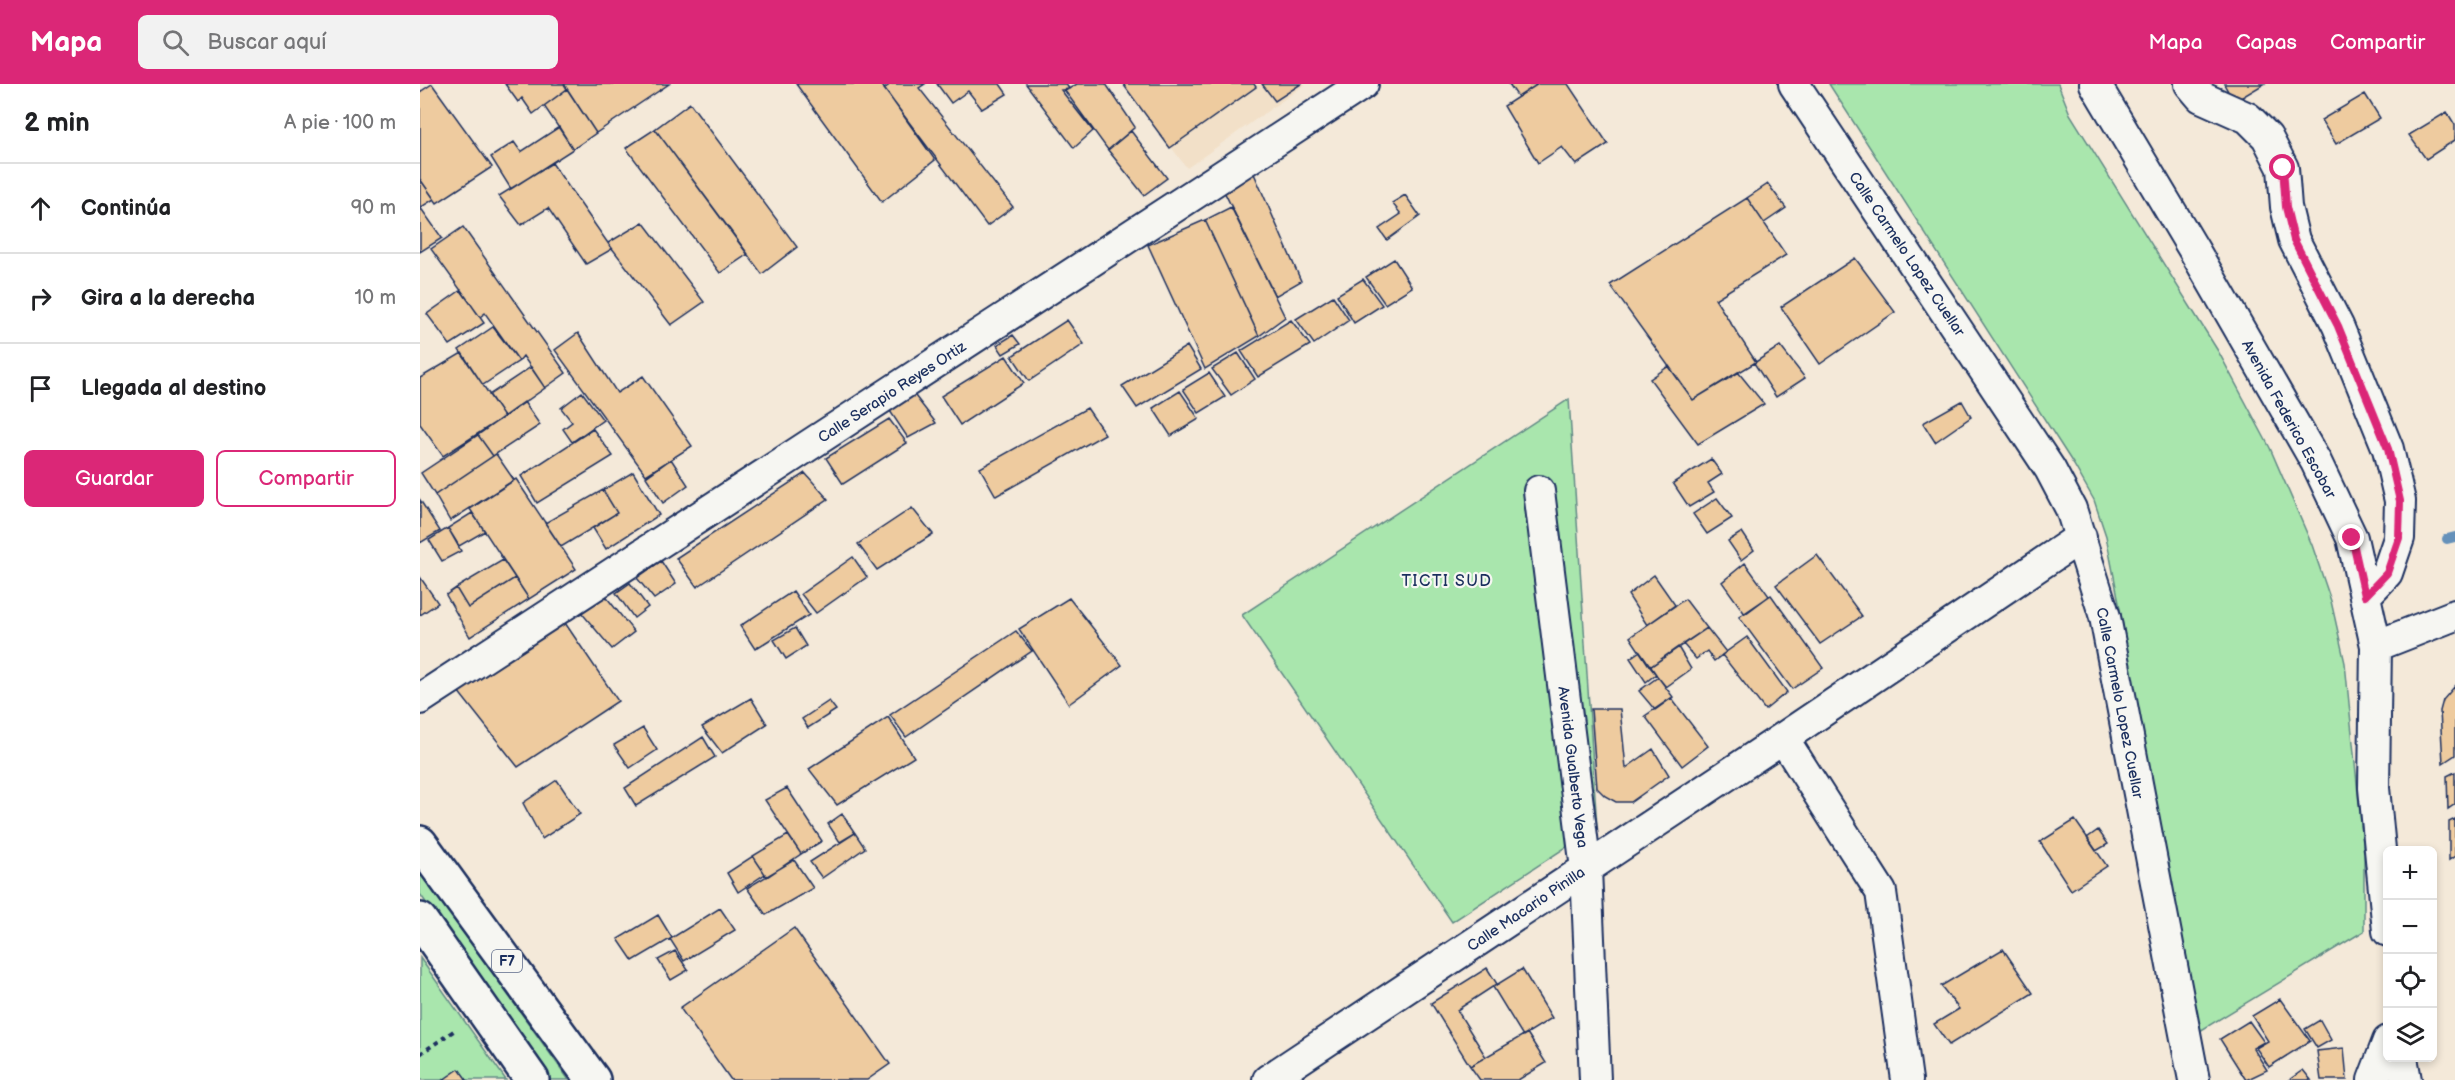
<!DOCTYPE html>
<html lang="es">
<head>
<meta charset="utf-8">
<style>
	body { margin:0; font-family:"Balsamiq Sans",sans-serif; background:#f2f2f2; color:#202124 }
	.controls { position:absolute; right:18px; bottom:18px; display:grid; overflow:hidden; border-radius:9px; box-shadow:0 3px 9px #0003 }
	.controls button { width:54px; height:54px; display:grid; place-items:center; padding:0; border:0; border-bottom:2px solid #e0e0e0; background:#fff; color:#202124; font:30px sans-serif }
	.stop { position:absolute; width:18px; height:18px; margin:-14px; border:4px solid #db2777; border-radius:50%; background:#fff }
	.stop.end { background:#db2777; border-color:#fff; box-shadow:0 2px 6px #0008 }
	.list { margin:0; padding:0; list-style:none }
	h2 { display:flex; justify-content:space-between; align-items:center; height:78px; margin:0; padding:0 24px; font-size:26px }
	h2 small { font-size:20px; font-weight:400; color:#757577 }
	.list li { display:grid; grid-template-columns:39px 1fr auto; gap:18px; align-items:center; box-sizing:border-box; height:90px; padding:0 24px; border-top:2px solid #e0e0e0 }
	.list b { display:block; font-size:22px; white-space:nowrap }
	.list em { font-size:20px; font-style:normal; color:#757577 }
	.actions { display:flex; gap:12px; padding:18px 24px }
	.actions a { flex:1; padding:14px 0; border:2px solid #db2777; border-radius:9px; text-align:center; font-size:21px; color:#db2777 }
	.actions .main { background:#db2777; color:#fff }
	.icon { flex:none; width:33px; height:33px; fill:none; stroke:currentColor; stroke-width:2; stroke-linecap:round; stroke-linejoin:round }
	.map { position:relative; flex:none; width:2035px; height:996px; overflow:hidden }
	header { display:flex; align-items:center; gap:36px; box-sizing:border-box; height:84px; padding:0 30px; background:#db2777; color:#fff }
	header strong { font-size:28px }
	nav { display:flex; gap:33px; margin-inline-start:auto; font-size:21px }
	.search { width:420px; height:54px; background:#f2f2f2; display:flex; align-items:center; gap:15px; box-sizing:border-box; padding:0 21px; border-radius:9px; color:#757577; font-size:22px }
	main { display:flex }
	aside { flex:1; background:#fff }
	.map>svg:first-child { display:block }
	.built { fill:#f2e0c8 }
	.green { fill:#a9e6ad; stroke:#628a86; stroke-width:1.5 }
	.lines { fill:none; stroke-linecap:round; stroke-linejoin:round }
	.stream { stroke:#6591ba; stroke-width:10 }
	.building { fill:#eecb9f; stroke:#1b2f5e; stroke-width:1.5 }
	.minor-casing { stroke:#1b2f5e; stroke-width:34 }
	.trunk-casing { stroke:#1b2f5e; stroke-width:38 }
	.path { stroke:#1b2f5e; stroke-width:4; stroke-dasharray:4.5 4.5; stroke-linecap:butt }
	.minor { stroke:#f6f6f2; stroke-width:30 }
	.trunk { stroke:#f6f6f2; stroke-width:33 }
	.route { stroke:#db2777; stroke-width:8 }
	.labels { text-anchor:middle; stroke-width:4.5; stroke-linejoin:round; paint-order:stroke }
	.shield { fill:#f6f6f2; stroke:#5d6b8a; stroke-width:1.5 }
	.shield-label { font-size:14px; font-weight:bold; fill:#1b2f5e }
	.street-label { font-size:15px; fill:#1b2f5e; stroke:#f6f6f2 }
	.neighbourhood-label { font-size:16px; letter-spacing:1.5px; fill:#1b2f5e; stroke:#f6f6f2 }
</style>
</head>
<body>
<header>
<strong>Mapa</strong>
<div class="search"><svg class="icon" aria-label="search" viewBox="0 0 24 24"><circle cx="10" cy="10" r="6"/><path d="M15 15l6 6"/></svg>Buscar aquí</div>
<nav><a>Mapa</a><a>Capas</a><a>Compartir</a></nav>
</header>
<main>
<aside>
<h2>2 min<small>A pie · 100 m</small></h2>
<ul class="list">
<li><svg class="icon" aria-label="ahead" viewBox="0 0 24 24"><path d="M12 20V5M6 11l6-6 6 6"/></svg><div><b>Continúa</b></div><em>90 m</em></li>
<li><svg class="icon" aria-label="right" viewBox="0 0 24 24"><path d="M7 20v-9h11M14 6l5 5-5 5"/></svg><div><b>Gira a la derecha</b></div><em>10 m</em></li>
<li><svg class="icon" aria-label="arrive" viewBox="0 0 24 24"><path d="M6 21V4h12l-3 4 3 4H6"/></svg><div><b>Llegada al destino</b></div></li>
</ul>
<div class="actions"><a class="main">Guardar</a><a>Compartir</a></div>
</aside>
<div class="map">
<svg width="2035" height="996" viewBox="0 0 2035 996">
	<rect width="100%" height="100%" fill="#f4e9d9"/>
	<filter id="ink" filterUnits="userSpaceOnUse"><feTurbulence type="fractalNoise" baseFrequency=".0167" numOctaves="2"/><feDisplacementMap in="SourceGraphic" scale="12" xChannelSelector="R" yChannelSelector="G"/><feConvolveMatrix kernelMatrix="1 2 1 2 8 2 1 2 1" color-interpolation-filters="sRGB"/></filter>
	<g filter="url(#ink)">
		<!-- built -->
		<path class="built" d="M703 0H886L767 84Z"/>
		<!-- green -->
		<path class="green" d="M1409 0H1638L1650 30 1798 267 1850 364 1892 461 1911 517 1925 579 1944 770V847L1775 950 1697 508 1686 452 1674 416 1654 381Z
			M1149 315 1177 743 1032 838 822 531Z
			M0 788 149 996H130L0 810Z
			M0 874 86 996H0Z"/>
		<g class="lines">
			<!-- stream -->
			<path class="stream" d="M2027 455 2035 453"/>
		</g>
		<!-- building -->
		<path class="building" d="M12 0 72 83 17 119 0 95V8Z
			M85 0H144L147 5 113 30 102 14 98 18Z
			M144 0H249L176 49Z
			M376 0H461L515 76 462 118Z
			M471 0H505L499 4 593 123 567 142 464 5Z
			M517 0H580L587 10 562 25 548 7 531 19Z
			M606 0H646L649 5 641 6 673 47 654 64Z
			M657 0H686L715 43 688 66 645 7Z
			M703 0H834L836 3 750 64Z
			M842 0H881L855 17Z
			M1089 0H1118L1098 13Z
			M1118 0H1148L1188 60 1156 81 1142 63 1118 79 1084 22Z
			M1804 0H1844L1814 18Z
			M147 5 176 49 153 65 124 22Z
			M1945 10 1960 34 1916 60 1901 36Z
			M270 19 377 163 342 190 235 45Z
			M2027 28 2035 41V56L2006 75 1989 51Z
			M139 43 153 65 91 105 71 73 94 58 101 68Z
			M235 45 328 170 300 189 206 64Z
			M711 47 747 94 724 111 688 66Z
			M132 79 192 165 166 180 128 124 101 141 79 112Z
			M832 85 881 197 855 212 801 101Z
			M0 95 14 115 0 124Z
			M1348 100 1366 124 1344 139 1327 114Z
			M985 111 1000 132 967 156 959 145 981 130 972 119Z
			M1327 114 1366 171 1295 215 1336 278 1273 316 1190 201Z
			M0 123 22 154 0 168Z
			M811 123 865 233 839 252 785 136Z
			M785 136 839 252 785 285 728 161Z
			M223 138 284 218 251 241 188 159Z
			M43 143 146 289 125 304 103 272 99 277 65 229 60 233 11 165Z
			M1435 174 1475 228 1400 280 1361 223Z
			M974 175 992 203 965 220 946 193Z
			M943 195 962 221 934 239 917 211Z
			M41 206 64 239 30 261 7 230Z
			M913 212 929 236 894 260 876 235Z
			M647 236 664 260 609 297 592 272Z
			M871 236 890 261 838 293 821 267Z
			M73 243 99 277 63 301 39 266Z
			M158 249 197 309 223 292 272 362 226 391 135 266Z
			M593 251 600 260 583 270 577 261Z
			M767 262 781 285 717 324 702 302Z
			M1360 262 1385 294 1356 313 1334 279Z
			M42 269 84 333 23 372 0 340V294Z
			M818 269 835 295 811 311 792 285Z
			M586 272 604 299 540 341 521 312Z
			M1249 282 1273 316 1318 288 1344 320 1278 360 1230 295Z
			M111 283 125 304 84 333 69 311Z
			M789 289 805 313 779 329 763 305Z
			M760 307 779 335 751 352 733 324Z
			M162 308 183 336 152 358 143 345 152 338 141 324Z
			M492 308 516 339 488 354 468 324Z
			M1542 317 1551 333 1515 358 1503 339Z
			M104 318 120 341 73 372 58 351Z
			M667 324 685 350 576 412 560 384Z
			M469 335 487 359 423 400 406 374Z
			M173 345 193 372 117 419 101 392Z
			M58 351 73 372 15 411 1 389Z
			M76 370 94 396 30 437 15 411Z
			M251 375 268 401 243 419 226 393Z
			M1291 375 1302 390 1288 399 1294 408 1269 423 1253 399Z
			M213 388 239 431 186 465 173 444 197 429 183 406Z
			M385 389 408 415 277 503 256 474Z
			M96 395 156 485 109 515 50 425Z
			M183 406 197 429 141 463 125 439Z
			M1297 414 1312 434 1287 450 1273 430Z
			M0 416 20 447 0 459Z
			M492 424 513 450 457 486 438 460Z
			M52 429 65 447 39 462 28 444Z
			M28 444 41 467 22 477 9 456Z
			M1322 448 1334 466 1321 476 1308 457Z
			M1397 471 1442 532 1400 560 1356 501Z
			M433 473 447 493 396 529 381 510Z
			M83 476 95 494 48 524 36 504Z
			M241 477 256 500 234 515 217 494Z
			M1325 479 1349 512 1325 530 1302 498Z
			M1234 491 1255 521 1227 541 1208 511Z
			M0 493 18 519 0 531Z
			M95 494 109 515 50 553 26 511 36 504 48 524Z
			M210 499 228 523 214 534 196 509Z
			M373 507 389 531 335 565 320 542Z
			M184 510 214 548 192 565 160 527Z
			M1351 511 1403 584 1372 605 1319 533Z
			M649 514 702 581 649 620 599 545Z
			M1265 515 1287 544 1230 583 1210 553Z
			M141 533 198 617 98 683 34 602Z
			M375 544 386 562 366 575 354 556Z
			M1287 544 1306 568 1294 577 1287 567 1276 575 1263 560Z
			M596 547 612 567 486 653 470 631Z
			M1327 553 1367 608 1345 626 1302 571Z
			M1258 563 1271 585 1246 603 1230 583Z
			M1220 567 1236 590 1226 598 1210 574Z
			M1238 593 1253 613 1235 626 1219 607Z
			M2035 602V671L2023 679 2020 627 2023 616Z
			M331 614 347 640 302 669 282 643Z
			M1251 614 1288 662 1262 682 1225 632Z
			M409 617 416 626 388 644 382 635Z
			M1171 625H1200L1206 684 1233 665 1249 691 1211 718H1196L1185 712 1177 704Z
			M468 633 494 673 417 721 389 685Z
			M223 644 237 666 210 684 194 661Z
			M283 653 295 673 216 722 205 704Z
			M2035 688V720L2028 725 2027 692Z
			M137 696 160 730 122 755 103 719Z
			M367 704 402 757 381 770 345 716Z
			M422 730 435 749 420 758 408 740Z
			M2035 735V772L2029 776V738Z
			M1655 736 1687 782 1651 806 1620 758Z
			M1678 746 1688 760 1676 767 1667 754Z
			M435 749 445 764 402 794 390 778Z
			M368 751 381 770 347 793 333 772Z
			M333 772 345 790 318 808 307 789Z
			M374 776 393 804 346 831 327 804Z
			M300 824 315 846 264 877 250 855Z
			M238 831 252 854 213 877 198 855Z
			M374 844 470 980 447 996H311L260 924Z
			M1583 865 1613 909 1529 961 1514 940 1539 925 1521 902Z
			M255 867 268 886 251 896 238 876Z
			M1067 884 1077 900 1037 926 1066 973 1050 982 1011 919Z
			M1102 885 1132 934 1103 952 1073 903Z
			M1860 915 1890 957 1849 983 1836 964 1848 957 1832 932Z
			M1900 936 1911 956 1897 964 1885 945Z
			M1829 937 1844 958 1833 964 1847 986 1826 996 1800 955Z
			M1107 949 1126 979 1098 996H1060L1050 982Z
			M1924 964 1927 996H1901L1897 967Z
			M39 985 47 996H23Z
			M1883 986 1891 996H1869Z"/>
		<g class="lines">
			<defs>
				<path id="minor" d="M1374 0 1630 385 1651 425 1685 533 1774 996
					M1675 0 1774 166 1896 378 1932 454 1956 562 1954 704 1968 847
					M1770 0 1781 13 1828 34 1847 53 1863 84 1866 123 1874 156 1918 242 1968 365 1980 417 1979 454 1967 489 1945 512
					M1119 407 1166 785 1175 996
					M1956 562 2035 531
					M0 615 943 0
					M1363 654 1461 808 1487 996
					M1982 974 1986 996
					M848 996 1363 654 1661 453
					M1953 996 1968 957"/>
				<path id="trunk" d="M0 759 173 996
					M0 836 112 996"/>
			</defs>
			<!-- minor casing -->
			<use href="#minor" class="minor-casing"/>
			<!-- trunk casing -->
			<use href="#trunk" class="trunk-casing"/>
			<!-- path -->
			<path class="path" d="M0 970 35 946"/>
			<!-- minor -->
			<use href="#minor" class="minor"/>
			<!-- trunk -->
			<use href="#trunk" class="trunk"/>
		</g>
	</g>
	<g class="lines" filter="url(#ink)">
		<!-- route -->
		<path class="route" d="M1863 84 1866 123 1874 156 1918 242 1968 365 1980 417 1979 454 1967 489 1945 512 1932 454"/>
	</g>
	<g class="labels">
		<!-- shield labels -->
		<rect class="shield" x="72" y="866" width="30" height="22" rx="4.5"/>
		<g class="shield-label">
			<text x="87" y="882">F7</text>
		</g>
		<!-- street labels -->
		<g class="street-label">
			<text transform="translate(1487 170) rotate(56)" y="5">Calle Carmelo Lopez Cuellar</text>
			<text transform="translate(472 308) rotate(-33)" y="5">Calle Serapio Reyes Ortiz</text>
			<text transform="translate(1869 335) rotate(61)" y="5">Avenida Federico Escobar</text>
			<text transform="translate(1700 619) rotate(79)" y="5">Calle Carmelo Lopez Cuellar</text>
			<text transform="translate(1153 683) rotate(83)" y="5">Avenida Gualberto Vega</text>
			<text transform="translate(1106 825) rotate(-34)" y="5">Calle Macario Pinilla</text>
		</g>
		<!-- neighbourhood labels -->
		<g class="neighbourhood-label">
			<text x="1027" y="502">TICTI SUD</text>
		</g>
	</g>
</svg>
<div class="controls">
<button>+</button>
<button>−</button>
<button><svg class="icon" aria-label="locate" viewBox="0 0 24 24"><circle cx="12" cy="12" r="6"/><path d="M12 2v4M12 18v4M2 12h4M18 12h4"/></svg></button>
<button><svg class="icon" aria-label="layers" viewBox="0 0 24 24"><path d="M12 4l9 5-9 5-9-5zM3 14l9 5 9-5"/></svg></button>
</div>
<div class="stop" style="left:1863px;top:84px"></div>
<div class="stop end" style="left:1932px;top:454px"></div>
</div>
</main>
</body>
</html>
